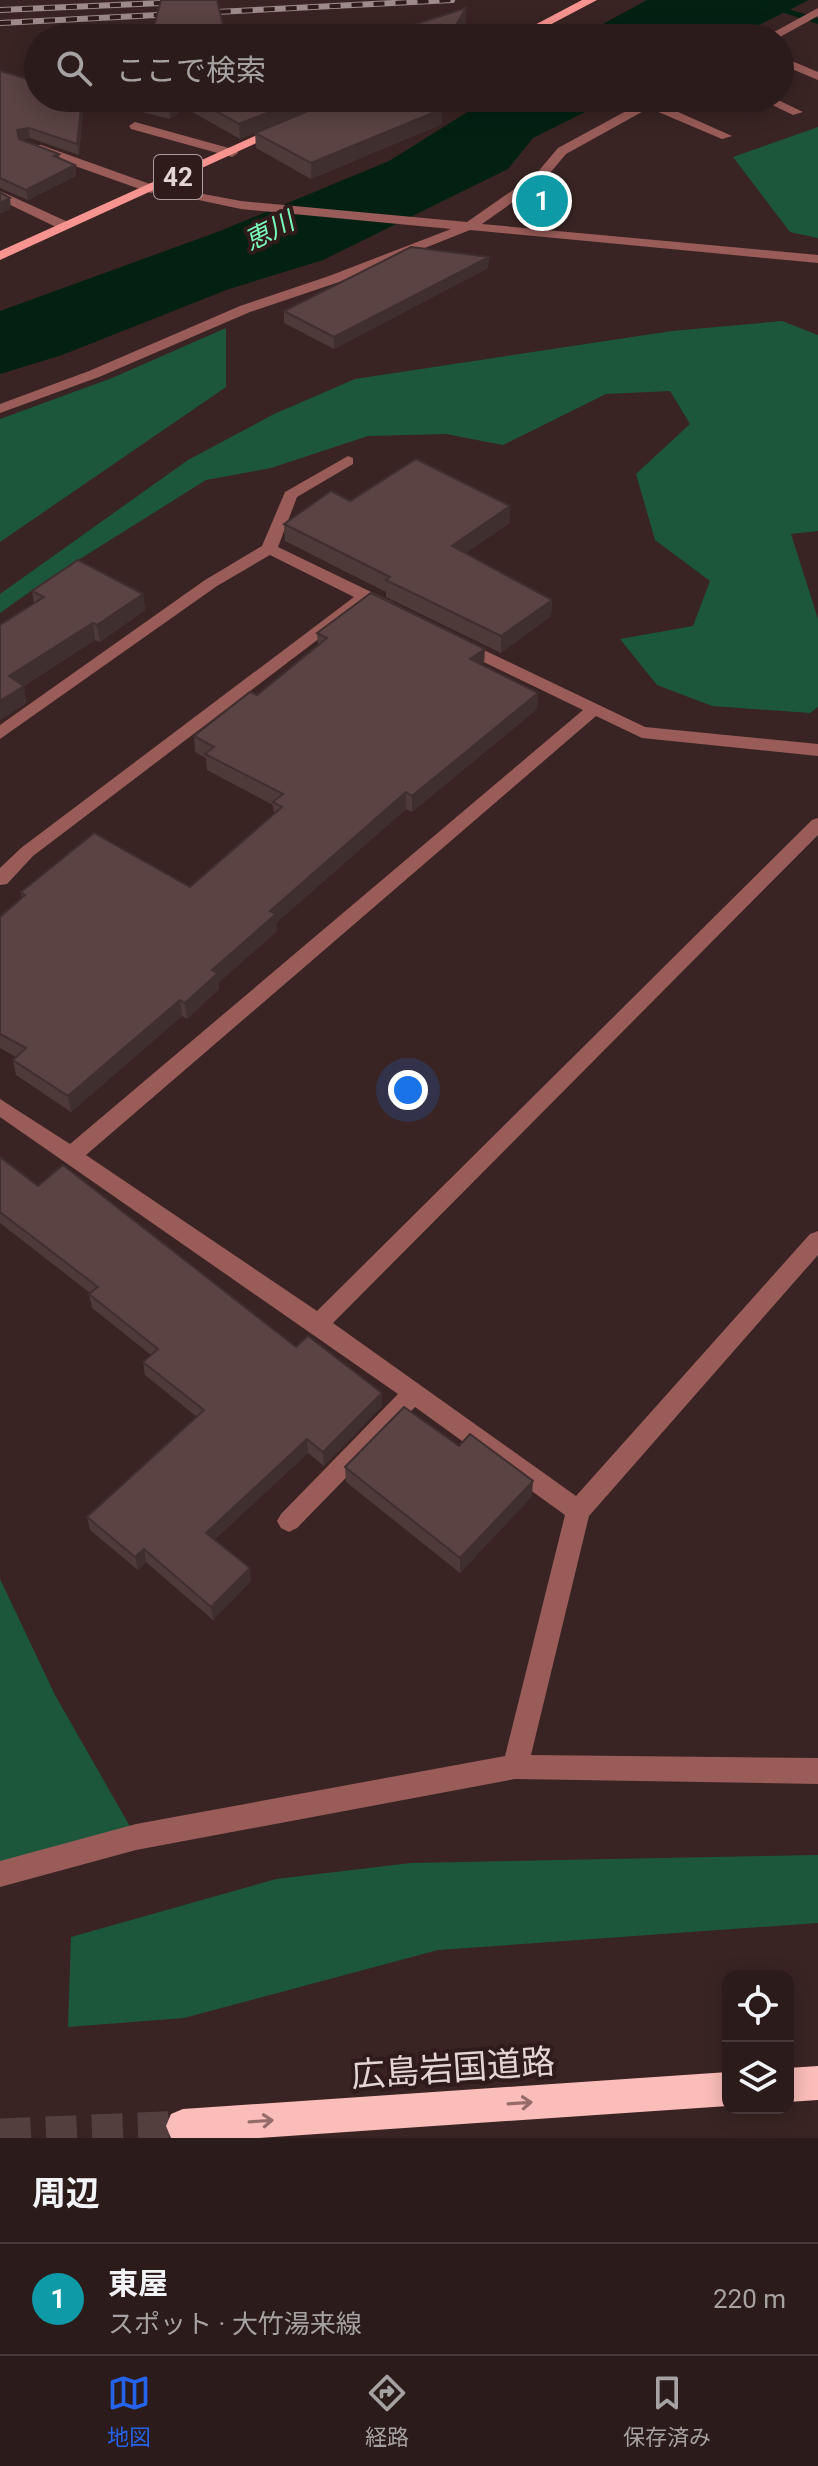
<!DOCTYPE html>
<html lang="ja">
<head>
<meta charset="utf-8">
<style>
	body { margin:0; font-family:Roboto,"Noto Sans JP",sans-serif; background:#332423; color:#f1f3f6 }
	.controls { position:absolute; right:24px; bottom:24px; display:grid; overflow:hidden; border-radius:16px; box-shadow:0 4px 20px #0003 }
	.controls button { width:72px; height:72px; display:grid; place-items:center; padding:0; border:0; border-bottom:2px solid #473939; background:#2b1b1a; color:#f1f3f6; font:40px sans-serif }
	.you { position:absolute; left:408px; top:1090px; width:28px; height:28px; margin:-20px; border:6px solid #fff; border-radius:50%; background:#1a73e8; box-shadow:0 0 0 12px #1a73e833 }
	.badge { display:grid; place-items:center; width:52px; height:52px; border-radius:50%; background:#2563eb; color:#fff; font-size:26px; font-weight:700 }
	.pin { position:absolute; translate:-50% -50%; border:4px solid #fff; box-shadow:0 2px 8px #0006 }
	.list { margin:0; padding:0; list-style:none }
	h2 { display:flex; justify-content:space-between; align-items:center; height:104px; margin:0; padding:0 32px; font-size:34px }
	h2 small { font-size:26px; font-weight:400; color:#a6a1a2 }
	.list li { display:grid; grid-template-columns:52px 1fr auto; gap:24px; align-items:center; box-sizing:border-box; height:112px; padding:0 32px; border-top:2px solid #473939 }
	.list b { display:block; font-size:30px; white-space:nowrap }
	.list p { margin:0; font-size:26px; white-space:nowrap; color:#a6a1a2 }
	.list em { font-size:26px; font-style:normal; color:#a6a1a2 }
	.icon { flex:none; width:44px; height:44px; fill:none; stroke:currentColor; stroke-width:2; stroke-linecap:round; stroke-linejoin:round }
	.map { position:relative; flex:none; width:818px; height:2138px; overflow:hidden }
	.search { position:absolute; background:#2b1b1a; box-shadow:0 4px 20px #0003; left:24px; right:24px; top:24px; height:88px; display:flex; align-items:center; gap:20px; box-sizing:border-box; padding:0 28px; border-radius:44px; color:#a6a1a2; font-size:30px }
	.sheet { height:216px; background:#2b1b1a }
	nav { display:flex; justify-content:space-around; align-items:center; box-sizing:border-box; height:112px; border-top:2px solid #473939; background:#2b1b1a; font-size:22px; color:#a6a1a2 }
	nav a { display:grid; justify-items:center; gap:4px }
	nav .on { color:#2563eb }
	.map>svg:first-child { display:block }
	.green { fill:#1c573c }
	.water { fill:#022113 }
	.lines { fill:none; stroke-linecap:round; stroke-linejoin:round }
	.stream { fill:#022113; fill-rule:evenodd }
	.highway-tunnel { stroke:#523f3e; stroke-width:31; stroke-dasharray:31 15; stroke-linecap:butt }
	.minor { fill:#995c59; fill-rule:evenodd }
	.major { fill:#f89490; fill-rule:evenodd }
	.highway { fill:#fbbdb9; fill-rule:evenodd }
	.rail-casing { stroke:#9c8b8a; stroke-width:6 }
	.rail { stroke:#2f1b1a; stroke-width:4; stroke-dasharray:11; stroke-linecap:butt }
	.wall { fill:#4d3a39 }
	.shaded-wall { fill:#3f2f2e }
	.building { fill:#5a4342; stroke:#3f2f2e; stroke-width:2 }
	.oneway { stroke:#956c6a }
	.labels { text-anchor:middle; stroke-width:8; stroke-linejoin:round; paint-order:stroke }
	.shield { fill:#2f1b1a; stroke:#ad9d9c; stroke-width:2 }
	.shield-label { font-size:26px; font-weight:bold; fill:#e3d5d4 }
	.far-water-label { font-size:26px; font-style:italic; fill:#78fcbc; stroke:#2f1b1a }
	.near-street-label { font-size:34px; fill:#e3d5d4; stroke:#2f1b1a }
</style>
</head>
<body>
<div class="map">
<svg width="818" height="2138" viewBox="0 0 818 2138">
	<rect width="100%" height="100%" fill="#392423"/>
	<!-- green -->
	<path class="green" d="M818 127V238L790 232 733 157Z
		M782 321 818 335V531L791 534 818 619V707L810 713 712 706 657 685 620 639 693 626 710 581 655 540 636 474 690 424 670 391 606 394 503 445 446 434 368 436 271 468 206 480 48 579 0 613V594L188 460 274 414 355 379 672 331Z
		M226 328V387L0 542V419L112 378Z
		M0 1579 55 1695 136 1837 0 1874Z
		M818 1855V1923L438 1950 184 2018 68 2027 71 1937 276 1879 411 1863Z"/>
	<!-- water -->
	<path class="water" d="M647 0H809L733 38H577Z
		M490 98H613L533 138 508 169 323 260 229 289 62 355 0 374V311L220 231 389 161Z"/>
	<g class="lines">
		<!-- stream -->
		<path class="stream" d="M745 0H758L818 18V24Z"/>
		<!-- highway-tunnel -->
		<path class="highway-tunnel" d="M0 2134 183 2126"/>
		<!-- minor -->
		<path class="minor" d="M818 8V16L778 38H763Z
			M780 56 818 72V80L780 64Z
			M650 98H665L658 103 732 136 722 139 649 108 566 154 544 180 482 224 818 255V263L470 230 339 282 250 312 99 377 0 413V404L89 371 240 306 329 276 451 229 241 209 156 191 151 193 33 151V145H41L150 184 241 201 467 222 536 174 558 148Z
			M758 98H774L803 112 793 115Z
			M135 122 236 150 238 153 232 157 131 129 129 126Z
			M0 191 68 222 70 225 58 228 0 200Z
			M348 456 353 458V464L297 497 278 547 394 603V611H382L366 603 33 856 7 884 0 885V868L21 848 354 597 270 555 217 586 0 739V725L205 580 262 546 285 492Z
			M463 640 645 727 818 744V756L642 738 596 716 86 1155 317 1311 812 820 818 818V835L333 1323 576 1496 810 1234 818 1231V1255L589 1516 531 1755 818 1758V1784L515 1779 136 1850 0 1887V1861L136 1824 505 1756 565 1515 415 1407 297 1528 289 1532 281 1528 277 1521 281 1514 398 1394 0 1117V1099L70 1144 583 710 457 649 455 645 457 641Z"/>
		<!-- major -->
		<path class="major" d="M582 0H597L525 38H510Z
			M277 126 287 129 0 260V251Z"/>
		<!-- highway -->
		<path class="highway" d="M818 2066V2100L788 2102V2068Z
			M728 2072V2106L259 2138H171L166 2126 171 2114 183 2109Z"/>
		<defs>
			<path id="rail" d="M0 10 184 2
				M0 23 452 0"/>
		</defs>
		<!-- rail casing -->
		<use href="#rail" class="rail-casing"/>
		<!-- rail -->
		<use href="#rail" class="rail"/>
	</g>
	<!-- wall -->
	<path class="wall" d="M0 71 38 98H84L79 155 30 138 21 140 59 154 60 159 75 165 76 176 28 200 0 188Z
		M137 98H474L442 110V124L311 179 256 148 255 133 240 139 185 108 170 119 138 111Z
		M489 257 488 268 334 349 284 323V311Z
		M350 501 510 523 465 553 552 600 551 616 501 653 386 597V592L285 541 284 524Z
		M32 591 143 594 145 610 100 642 95 640 24 686 26 703 0 720 34 603Z
		M317 633 484 665 483 666 538 693 537 709 412 812 406 809 276 923 277 931 219 982V989L187 1019 182 1016 71 1112 16 1075 13 1060 16 1057 0 1048V917L22 898 21 892 190 887 274 815 273 805 207 770 206 758 195 752 194 736 257 695 318 645Z
		M0 1157 38 1186 296 1347 382 1393V1406L324 1466 308 1453 215 1539 251 1581 213 1620 146 1562 138 1570 90 1530 87 1517 197 1417 145 1375 143 1362 151 1355 92 1308 89 1294 90 1293 0 1223Z
		M345 1467 532 1496 460 1573 346 1482Z"/>
	<!-- shaded-wall -->
	<path class="shaded-wall" d="M466 8V23L457 38 451 34Z
		M82 98H84L79 155 77 144Z
		M177 98H184L185 108 170 119 169 104Z
		M304 98H343L240 139 239 124Z
		M435 98H474L442 110V124L311 179V163L426 101Z
		M29 128 30 138 18 141 17 130Z
		M75 165 76 176 28 200 26 190Z
		M10 198 11 209 0 214V203Z
		M489 257 488 268 334 349V337Z
		M510 506V523L451 563 452 546Z
		M143 594 145 610 100 642 97 625Z
		M552 600 551 616 501 653V636Z
		M93 623 95 640 24 686 26 703 0 720V701L9 676Z
		M485 649 484 665 470 675V659Z
		M538 693 537 709 412 812V796Z
		M406 792V809L276 923 277 931 219 982V989L187 1019 185 1003 212 970 270 911Z
		M180 1000 182 1016 71 1112 68 1096Z
		M382 1393V1406L324 1466 323 1452Z
		M307 1439 308 1453 208 1545 206 1533Z
		M533 1481 532 1496 460 1573V1558Z
		M144 1549 146 1562 138 1570 135 1557Z
		M250 1568 251 1581 213 1620 211 1607Z"/>
	<!-- building -->
	<path class="building" d="M161 0H217L226 38H151Z
		M466 8 451 34 463 38H390L394 31Z
		M0 71 38 82V98H82L77 144 29 128 17 130 19 139 59 154 54 156 75 165 26 190 0 178Z
		M146 98H177L169 104Z
		M192 98H304L239 124Z
		M339 98H435L426 101 442 109 311 163 255 133Z
		M0 192 10 198 0 203Z
		M411 247 489 257 334 337 284 311Z
		M416 459 510 506 452 546 552 600 501 636 386 580 390 577 284 524 331 491 350 501Z
		M78 560 143 594 97 625 93 623 9 676 24 686 0 701V625L44 597 32 591Z
		M371 593 485 649 470 659 538 693 412 796 406 792 270 911 276 914 212 970 218 973 185 1003 180 1000 68 1096 13 1060 26 1048 0 1034V917L25 895 21 892 94 833 190 887 282 807 273 802 283 794 205 754 214 747 194 736 250 692 257 695 327 638 317 633Z
		M0 1157 38 1186 63 1165 296 1347 308 1336 382 1393 323 1452 307 1439 206 1533 250 1568 211 1607 144 1549 135 1557 87 1517 204 1410 143 1362 158 1349 89 1294 98 1287 0 1212Z
		M404 1407 459 1446 470 1434 533 1481 460 1558 345 1467Z"/>
	<!-- one-way arrows -->
	<defs><path id="oneway-shaft" d="M-6 0H5M1.5-3L5.5 0L1.5 3" fill="none" stroke-width="1.6" stroke-linecap="round" stroke-linejoin="round" transform="scale(2)"/></defs>
	<g class="oneway">
		<use href="#oneway-shaft" transform="translate(520 2103) rotate(-4)"/>
		<use href="#oneway-shaft" transform="translate(261 2121) rotate(-4)"/>
	</g>
	<g class="labels">
		<!-- shield labels -->
		<rect class="shield" x="154" y="155" width="48" height="44" rx="6"/>
		<g class="shield-label">
			<text x="178" y="186">42</text>
		</g>
		<!-- far-water labels -->
		<g class="far-water-label">
			<text transform="translate(269 231) rotate(-27)" y="9">恵川</text>
		</g>
		<!-- near-street labels -->
		<g class="near-street-label">
			<text transform="translate(453 2068) rotate(-4)" y="12">広島岩国道路</text>
		</g>
	</g>
</svg>
<div class="controls">
<button><svg class="icon" aria-label="locate" viewBox="0 0 24 24"><circle cx="12" cy="12" r="6"/><path d="M12 2v4M12 18v4M2 12h4M18 12h4"/></svg></button>
<button><svg class="icon" aria-label="layers" viewBox="0 0 24 24"><path d="M12 4l9 5-9 5-9-5zM3 14l9 5 9-5"/></svg></button>
</div>
<div class="you"></div>
<div class="pin badge" style="left:542px;top:201px;background:#0f9aa8">1</div>
<div class="search"><svg class="icon" aria-label="search" viewBox="0 0 24 24"><circle cx="10" cy="10" r="6"/><path d="M15 15l6 6"/></svg>ここで検索</div>
</div>
<section class="sheet">
<h2>周辺<small></small></h2>
<ul class="list">
<li><span class="badge" style="background:#0f9aa8">1</span><div><b>東屋</b><p>スポット · 大竹湯来線</p></div><em>220 m</em></li>
</ul>
</section>
<nav>
<a class="on"><svg class="icon" aria-label="map" viewBox="0 0 24 24"><path d="M3 6l6-2 6 2 6-2v14l-6 2-6-2-6 2zM9 4v14M15 6v14"/></svg>地図</a>
<a><svg class="icon" aria-label="directions" viewBox="0 0 24 24"><path d="M12 3l9 9-9 9-9-9zM9 14v-3h6M13 9l2 2-2 2"/></svg>経路</a>
<a><svg class="icon" aria-label="saved" viewBox="0 0 24 24"><path d="M7 4h10v16l-5-4-5 4z"/></svg>保存済み</a>
</nav>
</body>
</html>
